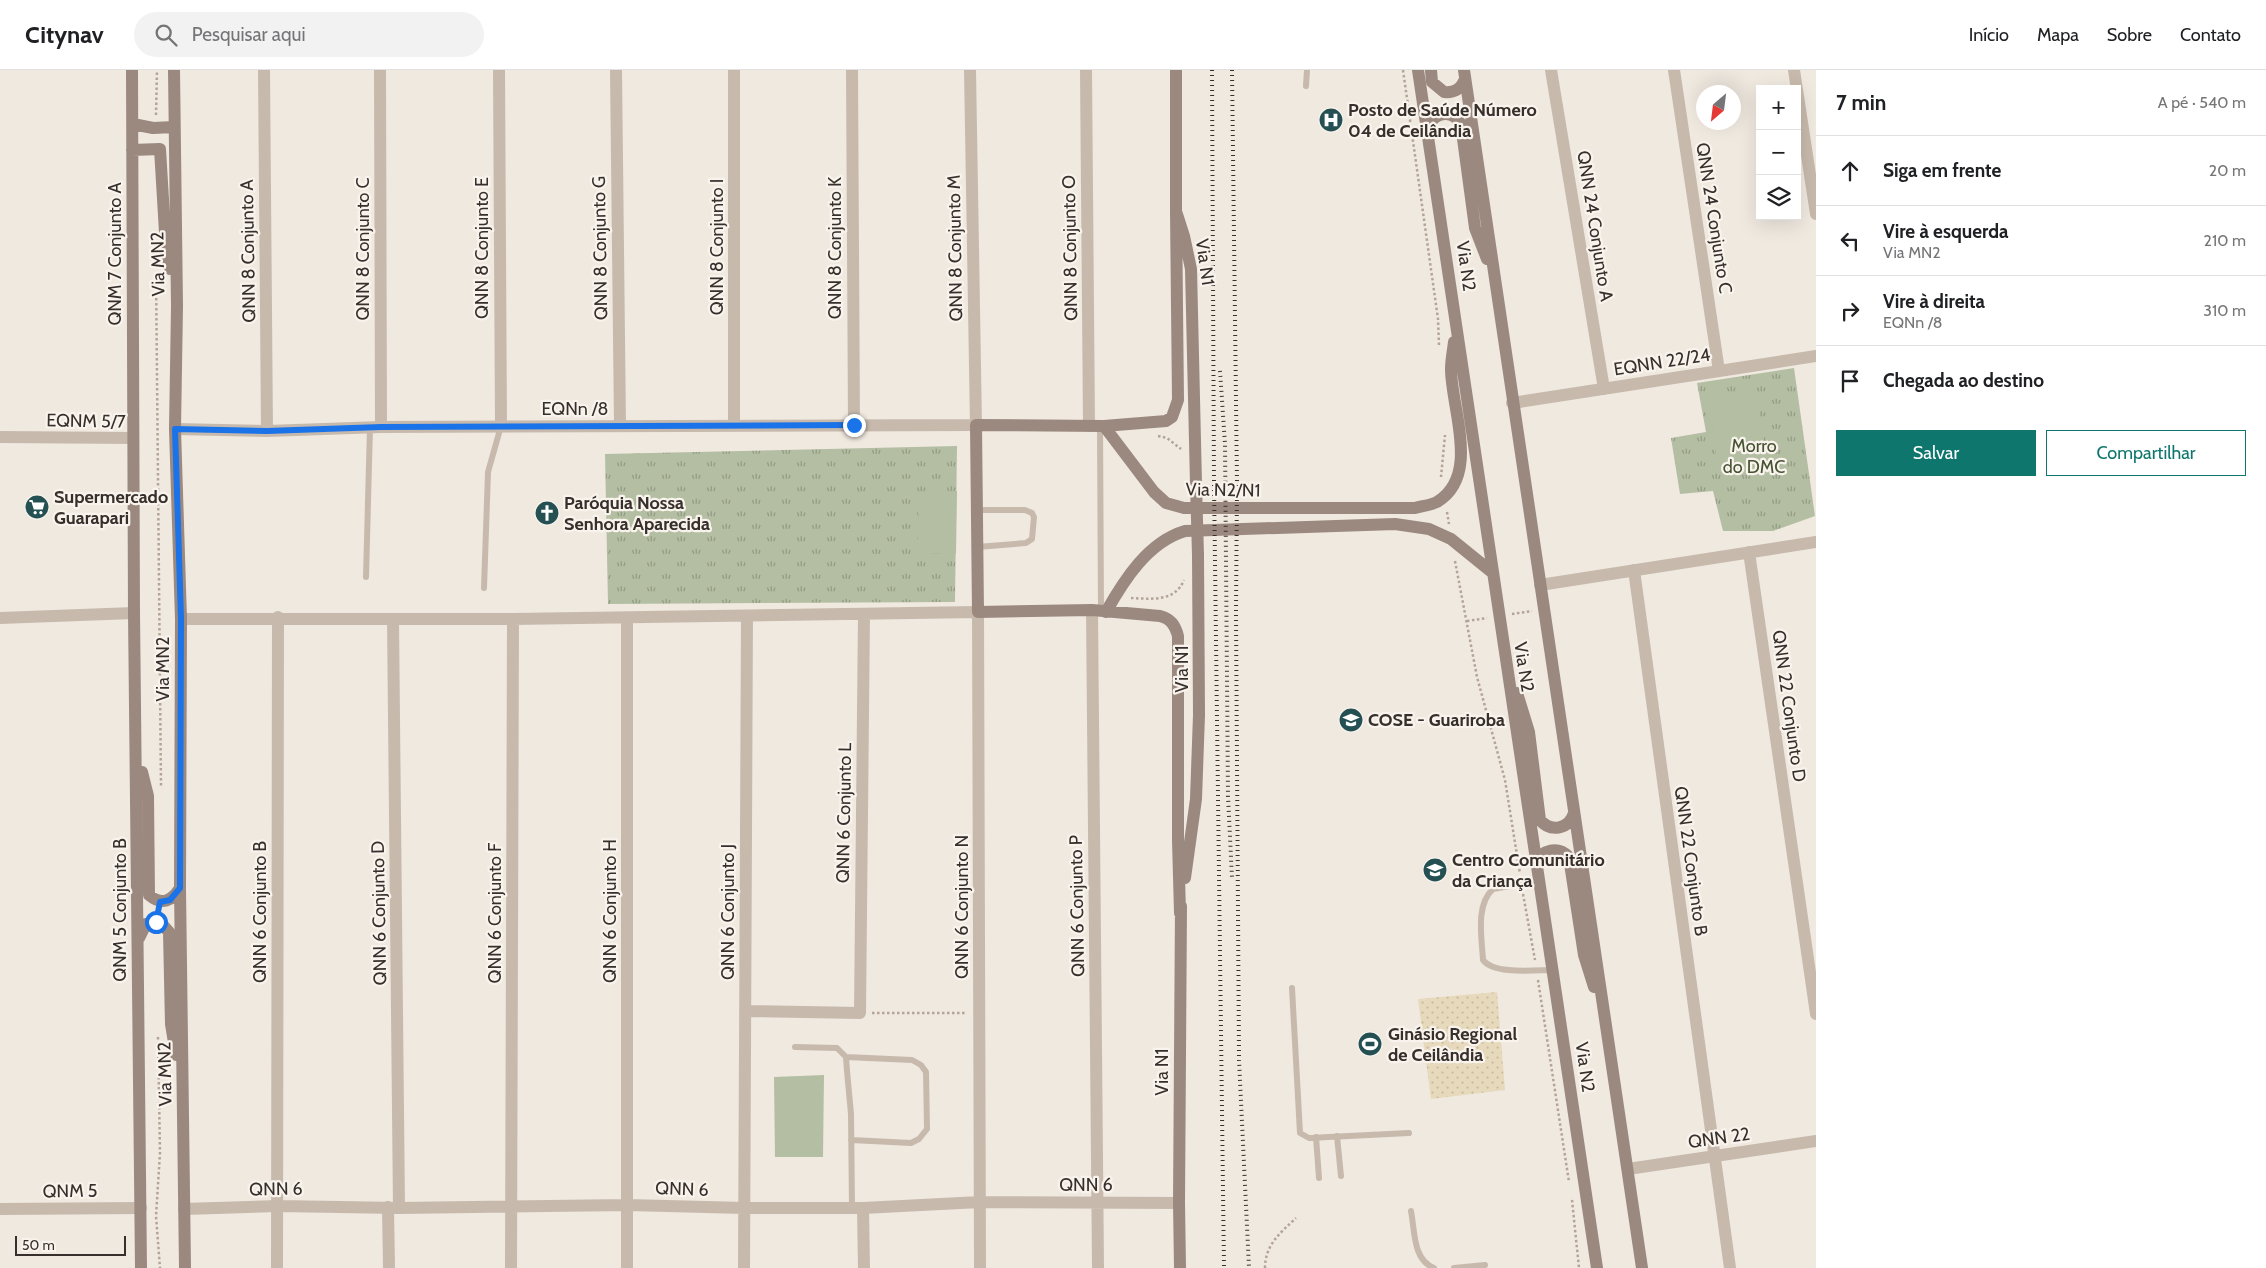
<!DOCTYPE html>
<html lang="pt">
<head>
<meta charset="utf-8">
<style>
	body { margin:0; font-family:Cabin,sans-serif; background:#f2f2f2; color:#202124 }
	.controls { position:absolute; right:15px; top:15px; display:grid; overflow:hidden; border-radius:0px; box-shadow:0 5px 20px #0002 }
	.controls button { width:45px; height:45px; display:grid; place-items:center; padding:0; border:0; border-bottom:1px solid #e0e0e0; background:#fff; color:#202124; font:25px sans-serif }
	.compass { position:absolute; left:1696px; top:15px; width:45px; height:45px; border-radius:50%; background:#fff; box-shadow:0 5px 20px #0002; rotate:208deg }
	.scale { position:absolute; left:15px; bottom:12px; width:111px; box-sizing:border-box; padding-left:5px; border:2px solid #372f2b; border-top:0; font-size:14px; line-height:18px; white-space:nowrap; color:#372f2b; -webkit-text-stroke:4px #f8f3ec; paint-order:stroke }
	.stop { position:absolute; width:15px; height:15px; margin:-11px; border:4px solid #1a73e8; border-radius:50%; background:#fff }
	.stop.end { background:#1a73e8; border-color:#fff; box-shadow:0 1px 5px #0008 }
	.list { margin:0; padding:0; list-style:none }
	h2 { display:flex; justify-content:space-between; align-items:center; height:65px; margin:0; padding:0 20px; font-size:21px }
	h2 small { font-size:16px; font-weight:400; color:#757577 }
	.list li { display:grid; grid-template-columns:32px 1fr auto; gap:15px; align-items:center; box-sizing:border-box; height:70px; padding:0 20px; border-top:1px solid #e0e0e0 }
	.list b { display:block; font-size:19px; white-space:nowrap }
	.list p { margin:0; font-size:16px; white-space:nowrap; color:#757577 }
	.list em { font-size:16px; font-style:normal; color:#757577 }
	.actions { display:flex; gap:10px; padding:15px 20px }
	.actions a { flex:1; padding:11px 0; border:1px solid #0f766e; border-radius:0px; text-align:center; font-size:18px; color:#0f766e }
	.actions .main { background:#0f766e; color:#fff }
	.icon { flex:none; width:28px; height:28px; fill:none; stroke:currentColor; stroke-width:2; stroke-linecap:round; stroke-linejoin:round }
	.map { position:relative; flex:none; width:1816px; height:1198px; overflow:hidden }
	header { display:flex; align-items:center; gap:30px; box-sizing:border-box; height:70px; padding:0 25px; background:#fff; border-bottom:1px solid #e0e0e0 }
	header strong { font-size:24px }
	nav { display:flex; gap:28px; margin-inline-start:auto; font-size:18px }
	.search { width:350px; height:45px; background:#f2f2f2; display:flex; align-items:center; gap:12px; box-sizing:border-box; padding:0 18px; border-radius:28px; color:#757577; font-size:19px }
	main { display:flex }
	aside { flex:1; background:#fff }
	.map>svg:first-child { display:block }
	.grass { fill:url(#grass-tufts) }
	.sand { fill:url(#sand-dots) }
	.garden { fill:#b4bea2 }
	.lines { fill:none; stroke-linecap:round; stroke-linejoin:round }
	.path { stroke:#b3a497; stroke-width:2.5; stroke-dasharray:2.5 2.5; stroke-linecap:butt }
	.lane { stroke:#c7baad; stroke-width:6 }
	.street { stroke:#c7baad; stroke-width:12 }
	.secondary { stroke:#9b897f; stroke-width:12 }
	.rail { stroke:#372f2b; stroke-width:4; stroke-dasharray:1 4; stroke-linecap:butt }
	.secondary-bridge { stroke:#9b897f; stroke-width:12 }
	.route { stroke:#1a73e8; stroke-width:6 }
	.labels { text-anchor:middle; stroke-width:4.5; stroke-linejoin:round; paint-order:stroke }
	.poi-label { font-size:18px; font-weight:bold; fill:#372f2b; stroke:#f8f3ec; text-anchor:start }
	.street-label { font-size:18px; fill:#372f2b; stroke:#f8f3ec }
	.park-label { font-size:18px; fill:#465231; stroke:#f8f3ec }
</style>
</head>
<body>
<header>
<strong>Citynav</strong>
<div class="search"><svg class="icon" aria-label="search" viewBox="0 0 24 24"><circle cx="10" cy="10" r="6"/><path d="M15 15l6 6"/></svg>Pesquisar aqui</div>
<nav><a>Início</a><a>Mapa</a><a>Sobre</a><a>Contato</a></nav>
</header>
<main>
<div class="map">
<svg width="1816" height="1198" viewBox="0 0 1816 1198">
	<defs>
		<pattern id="grass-tufts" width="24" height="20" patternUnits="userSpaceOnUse" patternTransform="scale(1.25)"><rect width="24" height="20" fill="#b4bea2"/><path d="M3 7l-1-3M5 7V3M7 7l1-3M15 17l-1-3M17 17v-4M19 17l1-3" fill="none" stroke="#939b84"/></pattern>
		<pattern id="sand-dots" width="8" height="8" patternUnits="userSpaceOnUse" patternTransform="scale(1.25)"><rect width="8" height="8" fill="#e7d9bb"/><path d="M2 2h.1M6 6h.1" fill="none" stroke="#c7bba1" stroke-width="1.8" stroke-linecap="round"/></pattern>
	</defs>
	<rect width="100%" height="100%" fill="#f0e9e0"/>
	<!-- grass -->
	<path class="grass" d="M1794 298 1815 446 1773 461H1723L1713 421 1680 424 1671 368 1706 362 1697 313Z
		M957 376 955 532 608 534 605 384Z"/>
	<!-- sand -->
	<path class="sand" d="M1497 922 1505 1020 1431 1029 1418 929Z"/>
	<!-- garden -->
	<path class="garden" d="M1755 320 1768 396 1719 404 1708 328Z
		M957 421 956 484 917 483 919 422Z
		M824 1005 823 1087H775L774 1007Z"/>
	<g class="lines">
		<!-- path -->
		<path class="path" d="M1403 0 1438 249 1439 275
			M156 45 157 0
			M156 203 161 717
			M1158 366 1167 368 1181 379
			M1441 407 1445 365
			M1447 442 1449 454
			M1455 491 1477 607 1505 710 1520 804
			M1131 528C1152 529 1175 532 1184 510
			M1512 544 1532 541
			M1467 551 1487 548
			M1523 824 1535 890
			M1538 910 1569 1112
			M872 943H967
			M158 967 160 1083 156 1146 160 1198
			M1572 1130 1579 1198
			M1265 1198C1265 1175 1280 1163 1296 1148"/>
		<!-- lane -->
		<path class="lane" d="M1306 16 1307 0
			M1100 356 1101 541
			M977 477 1026 473 1032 469 1034 447 1032 443 1025 440H977
			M366 507 370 357
			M484 518 488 402 501 356
			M1539 811 1493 819C1475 835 1482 869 1483 890 1494 905 1536 900 1553 900
			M1292 918 1300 1063 1309 1068 1409 1063
			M795 977 837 978 846 987 847 1001 851 1044 852 1138
			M846 987 912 990 921 995 926 1002 927 1059 919 1069 911 1073 851 1070
			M1337 1066 1341 1106
			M1316 1067 1319 1108
			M1411 1141C1415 1162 1413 1190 1434 1198
			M1454 1198 1485 1195"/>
		<!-- street -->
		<path class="street" d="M264 0 267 361
			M380 0 381 357
			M499 0 501 356
			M616 0 620 356
			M734 0V355
			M852 0 854 355
			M1086 0 1089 356
			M1551 0 1604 319
			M1674 0 1719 301
			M1794 0 1816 144
			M1512 333 1816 286
			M175 359 267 361 381 357 976 355 970 0
			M0 367 133 368
			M1749 482 1816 944
			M1634 500 1730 1198
			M1540 515 1816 472
			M1092 540 1098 1198
			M0 548 134 543
			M181 549H513L978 542 980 1198
			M393 549 399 1138
			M745 941 860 943 864 544
			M1628 1099 1816 1071
			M388 1137 389 1198
			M863 1138 864 1198
			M0 1139 141 1138
			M184 1139 278 1136 399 1138 628 1135 744 1138H863L980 1132 1179 1133
			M277 1198 278 547
			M511 1198 513 549
			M627 1198V548
			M744 1198 747 546"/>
		<!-- secondary -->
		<path class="secondary" d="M132 0 134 543 141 1198
			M174 0 177 236 175 359 181 549 180 818 185 1198
			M1176 0V141L1184 166 1191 199 1196 414
			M1418 0 1597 1198
			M1431 0 1432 12 1444 22C1455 23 1461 19 1465 9
			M1464 0 1642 1198
			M133 54 153 58 174 57
			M1428 56C1436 42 1452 39 1461 54L1475 158 1487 189
			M132 80 160 79 166 179 170 199
			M1176 141 1178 330 1172 347 1166 351 1104 356 976 355 978 542 1092 540 1160 546C1171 549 1175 555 1178 566V770L1180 843
			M1104 356 1154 422 1166 433 1184 438H1415C1422 436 1431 435 1437 432 1481 406 1451 338 1451 299 1451 290 1453 281 1454 272
			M1106 542C1124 510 1148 472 1185 461L1395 454 1429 459 1451 469 1493 503
			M1517 623 1529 662 1540 750C1551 763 1569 759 1574 743
			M142 702 148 726 149 825C162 836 172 831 180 818
			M1536 794C1542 779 1558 776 1569 787L1584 885 1594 917
			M1185 808 1196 729 1199 645 1198 485
			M139 868 146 854 161 853 169 862 171 954 176 985
			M1180 1198 1179 1133 1181 836"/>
		<!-- rail -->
		<path class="rail" d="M1212 0 1214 413 1224 1198
			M1232 0 1237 413 1236 542 1239 990 1249 1198
			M1220 301 1225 374 1228 726 1232 808"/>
		<!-- secondary-bridge -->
		<path class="secondary-bridge" d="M1196 414 1198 485"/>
	</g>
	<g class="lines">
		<!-- route -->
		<path class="route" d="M156 852 160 832 170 830 180 818 181 549 175 359 267 361 381 357 854 355"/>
	</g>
	<!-- icons -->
	<defs>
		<symbol id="hospital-disc" viewBox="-11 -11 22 22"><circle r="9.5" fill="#255053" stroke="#f8f3ec"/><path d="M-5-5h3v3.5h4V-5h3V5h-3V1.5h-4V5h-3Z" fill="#fff"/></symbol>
		<symbol id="supermarket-disc" viewBox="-11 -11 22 22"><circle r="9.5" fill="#255053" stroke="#f8f3ec"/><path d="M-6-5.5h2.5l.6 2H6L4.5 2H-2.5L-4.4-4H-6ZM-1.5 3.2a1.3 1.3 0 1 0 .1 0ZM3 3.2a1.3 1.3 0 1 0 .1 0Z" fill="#fff"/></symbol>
		<symbol id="church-disc" viewBox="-11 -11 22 22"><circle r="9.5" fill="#255053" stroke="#f8f3ec"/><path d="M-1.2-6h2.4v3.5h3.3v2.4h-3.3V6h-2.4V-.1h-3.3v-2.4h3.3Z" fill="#fff"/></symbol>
		<symbol id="school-disc" viewBox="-11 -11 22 22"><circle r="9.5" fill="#255053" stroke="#f8f3ec"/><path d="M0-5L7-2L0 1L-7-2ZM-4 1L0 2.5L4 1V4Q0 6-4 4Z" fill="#fff"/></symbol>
		<symbol id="stadium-disc" viewBox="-11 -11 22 22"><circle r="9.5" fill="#255053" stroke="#f8f3ec"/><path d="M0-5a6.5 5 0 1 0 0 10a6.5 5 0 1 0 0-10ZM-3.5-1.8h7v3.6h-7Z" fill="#fff"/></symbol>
	</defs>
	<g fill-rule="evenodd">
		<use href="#hospital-disc" x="1317" y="36" width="28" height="28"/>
		<use href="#supermarket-disc" x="23" y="423" width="28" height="28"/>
		<use href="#church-disc" x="533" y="429" width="28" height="28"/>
		<use href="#school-disc" x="1337" y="636" width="28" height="28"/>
		<use href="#school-disc" x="1421" y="786" width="28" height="28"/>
		<use href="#stadium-disc" x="1356" y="960" width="28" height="28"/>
	</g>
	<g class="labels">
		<!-- poi labels -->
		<g class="poi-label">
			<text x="1348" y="46">Posto de Saúde Número<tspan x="1348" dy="21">04 de Ceilândia</tspan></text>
			<text x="54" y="433">Supermercado<tspan x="54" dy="21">Guarapari</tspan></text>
			<text x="564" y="439">Paróquia Nossa<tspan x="564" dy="21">Senhora Aparecida</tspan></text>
			<text x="1368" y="656">COSE - Guariroba</text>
			<text x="1452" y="796">Centro Comunitário<tspan x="1452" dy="21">da Criança</tspan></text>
			<text x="1388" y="970">Ginásio Regional<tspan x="1388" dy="21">de Ceilândia</tspan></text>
		</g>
		<!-- street labels -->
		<g class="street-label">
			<text transform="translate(1714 148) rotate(81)" y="6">QNN 24 Conjunto C</text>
			<text transform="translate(1595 156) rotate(81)" y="6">QNN 24 Conjunto A</text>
			<text transform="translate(717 177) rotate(-90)" y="6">QNN 8 Conjunto I</text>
			<text transform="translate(482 178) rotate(-90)" y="6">QNN 8 Conjunto E</text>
			<text transform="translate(600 178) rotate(-91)" y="6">QNN 8 Conjunto G</text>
			<text transform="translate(835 178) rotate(-90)" y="6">QNN 8 Conjunto K</text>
			<text transform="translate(955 178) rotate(-91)" y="6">QNN 8 Conjunto M</text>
			<text transform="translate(1070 178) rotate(-91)" y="6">QNN 8 Conjunto O</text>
			<text transform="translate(363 179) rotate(-90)" y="6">QNN 8 Conjunto C</text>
			<text transform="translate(248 181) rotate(-91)" y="6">QNN 8 Conjunto A</text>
			<text transform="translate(115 184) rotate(-90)" y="6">QNM 7 Conjunto A</text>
			<text transform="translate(1205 192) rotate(82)" y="6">Via N1</text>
			<text transform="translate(158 194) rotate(-91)" y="6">Via MN2</text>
			<text transform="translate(1466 196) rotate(82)" y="6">Via N2</text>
			<text transform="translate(1662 292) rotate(-9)" y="6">EQNN 22/24</text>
			<text x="575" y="345">EQNn /8</text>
			<text transform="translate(86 351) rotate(1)" y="6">EQNM 5/7</text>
			<text transform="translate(1223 420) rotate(1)" y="6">Via N2/N1</text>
			<text transform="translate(1524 597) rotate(81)" y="6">Via N2</text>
			<text transform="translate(163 599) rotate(-90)" y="6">Via MN2</text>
			<text transform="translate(1182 599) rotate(-90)" y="6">Via N1</text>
			<text transform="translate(1789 636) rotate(82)" y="6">QNN 22 Conjunto D</text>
			<text transform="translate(844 743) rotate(-89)" y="6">QNN 6 Conjunto L</text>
			<text transform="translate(1691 791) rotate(82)" y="6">QNN 22 Conjunto B</text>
			<text transform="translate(1077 836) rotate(-91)" y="6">QNN 6 Conjunto P</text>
			<text transform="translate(962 837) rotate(-90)" y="6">QNN 6 Conjunto N</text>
			<text transform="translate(120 840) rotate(-90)" y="6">QNM 5 Conjunto B</text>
			<text transform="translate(610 841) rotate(-90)" y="6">QNN 6 Conjunto H</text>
			<text transform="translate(260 842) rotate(-90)" y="6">QNN 6 Conjunto B</text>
			<text transform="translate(728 842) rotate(-90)" y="6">QNN 6 Conjunto J</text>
			<text transform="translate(379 843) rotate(-91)" y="6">QNN 6 Conjunto D</text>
			<text transform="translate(495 843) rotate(-90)" y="6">QNN 6 Conjunto F</text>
			<text transform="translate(1585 997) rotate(82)" y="6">Via N2</text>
			<text transform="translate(1162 1002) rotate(-90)" y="6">Via N1</text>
			<text transform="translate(165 1004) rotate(-91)" y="6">Via MN2</text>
			<text transform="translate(1719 1068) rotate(-8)" y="6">QNN 22</text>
			<text x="1086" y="1121">QNN 6</text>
			<text transform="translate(276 1119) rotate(-1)" y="6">QNN 6</text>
			<text transform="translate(682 1119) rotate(2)" y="6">QNN 6</text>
			<text transform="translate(70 1121) rotate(-1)" y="6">QNM 5</text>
		</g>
		<!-- park labels -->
		<g class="park-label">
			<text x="1754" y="382">Morro<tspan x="1754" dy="21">do DMC</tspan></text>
		</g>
	</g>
</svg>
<div class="controls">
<button>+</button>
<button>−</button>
<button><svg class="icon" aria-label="layers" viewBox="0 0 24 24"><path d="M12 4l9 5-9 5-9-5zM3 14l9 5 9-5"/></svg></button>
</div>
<svg class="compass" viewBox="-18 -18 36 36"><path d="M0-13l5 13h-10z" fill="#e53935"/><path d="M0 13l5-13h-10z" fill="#757577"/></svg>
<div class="scale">50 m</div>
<div class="stop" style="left:156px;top:852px"></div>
<div class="stop end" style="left:854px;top:355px"></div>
</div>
<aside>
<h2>7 min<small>A pé · 540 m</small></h2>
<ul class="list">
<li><svg class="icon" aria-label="ahead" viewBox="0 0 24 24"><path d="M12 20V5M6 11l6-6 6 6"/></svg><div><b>Siga em frente</b></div><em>20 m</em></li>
<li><svg class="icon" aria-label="left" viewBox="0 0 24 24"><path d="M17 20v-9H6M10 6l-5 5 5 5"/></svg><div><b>Vire à esquerda</b><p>Via MN2</p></div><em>210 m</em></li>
<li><svg class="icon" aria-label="right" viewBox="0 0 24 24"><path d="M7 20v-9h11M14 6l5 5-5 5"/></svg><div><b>Vire à direita</b><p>EQNn /8</p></div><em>310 m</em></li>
<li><svg class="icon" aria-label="arrive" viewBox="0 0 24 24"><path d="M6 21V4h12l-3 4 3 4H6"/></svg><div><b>Chegada ao destino</b></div></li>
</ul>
<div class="actions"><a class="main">Salvar</a><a>Compartilhar</a></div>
</aside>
</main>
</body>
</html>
